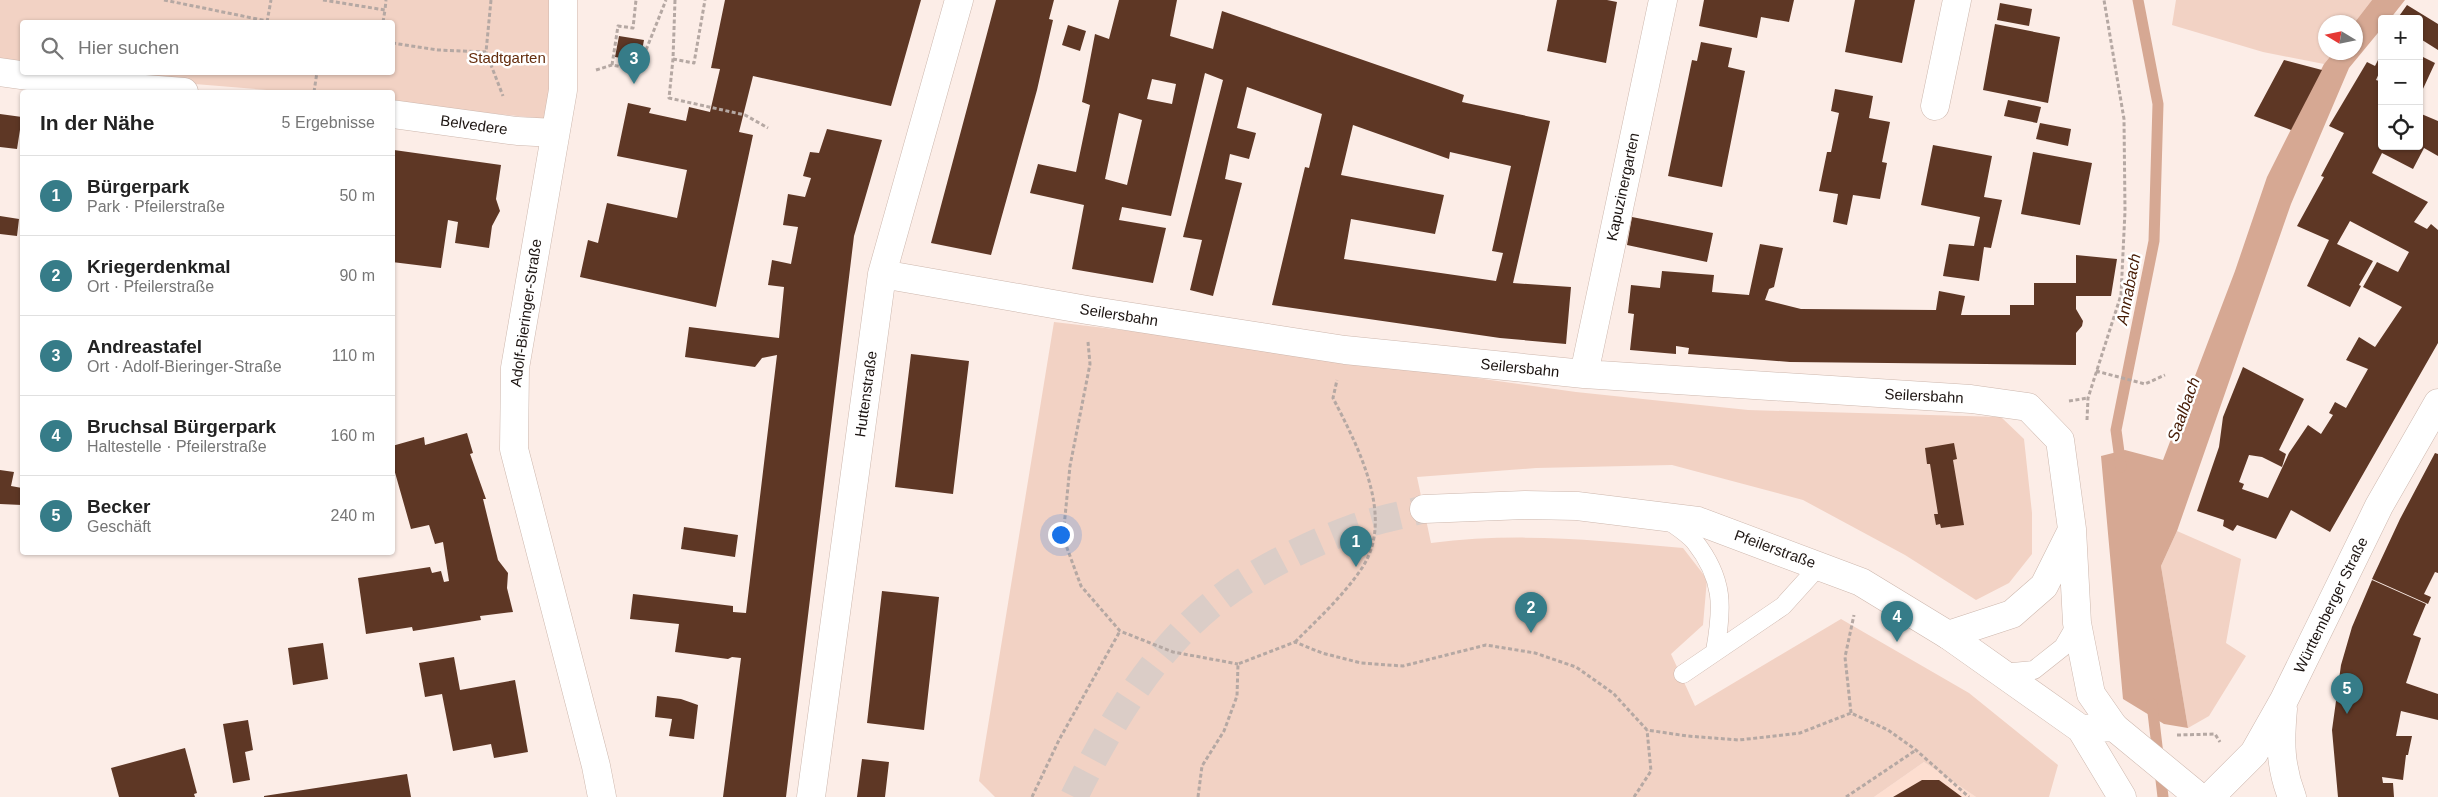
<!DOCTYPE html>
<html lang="de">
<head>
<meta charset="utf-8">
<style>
	body { margin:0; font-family:Helvetica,sans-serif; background:#f6f6f6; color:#222 }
	.controls { position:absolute; right:15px; top:15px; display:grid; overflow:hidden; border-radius:5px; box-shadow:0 1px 4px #0004 }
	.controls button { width:45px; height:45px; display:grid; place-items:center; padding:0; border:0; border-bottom:1px solid #e0e0e0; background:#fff; color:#222; font:25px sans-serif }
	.compass { position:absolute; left:2318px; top:15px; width:45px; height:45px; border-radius:50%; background:#fff; box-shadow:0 1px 4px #0004; rotate:280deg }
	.you { position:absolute; left:1060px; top:534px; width:18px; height:18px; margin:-12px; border:4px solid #fff; border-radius:50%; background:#1a73e8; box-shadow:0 0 0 8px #1a73e833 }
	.badge { display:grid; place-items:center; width:32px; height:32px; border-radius:50%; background:#367c88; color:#fff; font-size:16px; font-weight:700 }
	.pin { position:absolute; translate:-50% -41px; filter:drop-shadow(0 1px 2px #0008) }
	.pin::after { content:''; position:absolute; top:26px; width:18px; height:15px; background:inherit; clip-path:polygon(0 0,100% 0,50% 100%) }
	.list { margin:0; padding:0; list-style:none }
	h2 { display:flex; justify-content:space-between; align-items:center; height:65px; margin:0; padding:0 20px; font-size:21px }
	h2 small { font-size:16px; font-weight:400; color:#767676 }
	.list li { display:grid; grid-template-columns:32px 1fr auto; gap:15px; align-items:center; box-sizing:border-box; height:80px; padding:0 20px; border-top:1px solid #e0e0e0 }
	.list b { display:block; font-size:19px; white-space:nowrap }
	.list p { margin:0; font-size:16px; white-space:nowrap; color:#767676 }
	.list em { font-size:16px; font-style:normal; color:#767676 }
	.icon { flex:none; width:28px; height:28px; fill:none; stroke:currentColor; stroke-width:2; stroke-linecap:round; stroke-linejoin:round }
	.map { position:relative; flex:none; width:2438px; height:797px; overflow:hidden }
	.search { position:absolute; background:#fff; box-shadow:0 1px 4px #0004; left:20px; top:20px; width:375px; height:55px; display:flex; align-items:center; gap:12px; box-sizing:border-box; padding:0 18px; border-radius:5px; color:#767676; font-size:19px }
	.panel { position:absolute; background:#fff; box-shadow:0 1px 4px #0004; left:20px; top:90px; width:375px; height:465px; border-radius:5px }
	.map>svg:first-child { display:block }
	.built { fill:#fdded0 }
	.green { fill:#f2d2c4 }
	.water { fill:#d6a893 }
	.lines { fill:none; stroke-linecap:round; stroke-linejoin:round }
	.stream { stroke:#d6a893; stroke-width:11 }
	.building { fill:#5e3725; fill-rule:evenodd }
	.secondary-tunnel { stroke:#dbcdc7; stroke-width:28; stroke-dasharray:28 14; stroke-linecap:butt }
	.service-casing { stroke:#cdb7ad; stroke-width:19 }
	.minor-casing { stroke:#cdb7ad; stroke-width:29 }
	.secondary-casing { stroke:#cdb7ad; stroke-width:29 }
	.path { stroke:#b5a8a3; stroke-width:3; stroke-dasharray:4 2.5; stroke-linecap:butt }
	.service { stroke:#fff; stroke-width:18 }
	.minor { stroke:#fff; stroke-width:28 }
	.secondary { stroke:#fff; stroke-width:28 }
	.labels { text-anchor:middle; stroke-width:5; stroke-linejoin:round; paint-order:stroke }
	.park-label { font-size:15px; fill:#642c0c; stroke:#fff }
	.street-label { font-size:15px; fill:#1d1512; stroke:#fff }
	.water-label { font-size:16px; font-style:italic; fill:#461b04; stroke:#fff }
</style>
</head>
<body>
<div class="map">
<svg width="2438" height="797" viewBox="0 0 2438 797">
	<rect width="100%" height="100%" fill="#fcede7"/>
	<!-- built -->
	<path class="built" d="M1924 762 1976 797H1874Z"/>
	<!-- green -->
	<path class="green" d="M0 0H567L546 119 393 103 392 92H292L60 73 392 72V22H22V67L0 64Z
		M2176 0H2372L2355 22H2326V52L2333 53 2324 64 2263 52 2172 25Z
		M1054 322 1199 339 1576 392 1748 410 2001 417 2024 439 2032 513V554L2009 583 1976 600 1905 555 1803 500 1672 465 1536 468 1417 477 1431 543C1515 532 1599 540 1683 548L1707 579 1703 625 1671 654 1695 706 1841 619 1969 693 2058 765 2049 797H1976L1924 762 1874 797H995L979 781Z
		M2177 531 2241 559 2226 643 2246 656 2209 716 2188 728 2161 566Z"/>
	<!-- water -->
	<path class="water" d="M2372 0H2405L2390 19H2382V28L2349 68 2291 204 2177 531 2161 566 2188 728 2164 724 2123 699 2101 456 2125 450 2163 460 2235 271 2267 177 2324 64 2333 53 2356 52 2355 22Z"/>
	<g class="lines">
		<!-- stream -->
		<path class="stream" d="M2121 467 2116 430 2154 241 2158 104 2138 0
			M2152 704 2163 797"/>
	</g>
	<!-- building -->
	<path class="building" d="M725 0H921L891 106 753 76 739 132 753 135 716 307 580 277 588 240 598 243 607 203 677 218 687 170 617 156 628 103 651 108 649 113 686 121 689 107 710 112 720 69 711 68Z
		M996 0H1054L1049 19 1053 20 1037 90 991 255 931 243Z
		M1119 0H1177L1170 36 1213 49 1222 11 1464 95 1462 102 1550 121 1513 283 1571 287 1566 344 1500 338 1272 305 1305 167 1309 168 1322 114 1247 87 1237 128 1256 133 1249 159 1230 154 1225 179 1242 183 1213 296 1190 290 1202 240 1183 237 1223 80 1205 73 1171 216 1122 207 1119 220 1166 228 1153 283 1072 269 1084 205 1030 193 1038 164 1076 172 1090 105 1082 102 1095 34 1109 39ZM1152 79 1176 84 1172 104 1147 99ZM1119 113 1142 120 1127 185 1105 179ZM1353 125 1449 159 1450 152 1511 166 1492 251 1503 253 1496 281 1344 259 1351 219 1435 234 1444 195 1341 175Z
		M1557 0H1607L1617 2 1606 63 1547 51Z
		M1704 0H1794L1789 22 1761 17 1757 38 1699 26Z
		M1855 0H1915L1902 63 1845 52Z
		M2000 3 2032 9 2029 26 1997 20Z
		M2407 5 2438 24V50L2419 38V19H2397Z
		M1995 24 2060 37 2048 103 1983 90Z
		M1068 25 1086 31 1080 51 1062 45Z
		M619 36 644 40 640 61 615 57Z
		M1701 42 1732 48 1728 67 1745 71 1722 187 1668 176 1692 60 1697 61Z
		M2382 52V72L2380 71 2376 80 2382 82V146H2419V113L2438 121V156L2424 148 2413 169 2382 153 2372 173 2428 202 2414 222 2427 229 2431 224 2438 230V343L2330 532 2291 510 2276 539 2237 525 2233 531 2223 526 2224 520 2197 511 2219 447 2223 417 2243 367 2304 399 2279 450 2286 454 2282 467 2262 457 2249 455 2239 482 2244 484 2242 489 2268 498 2289 453 2308 425 2321 434 2333 415 2329 413 2335 402 2346 408 2368 369 2346 360 2359 337 2375 347 2402 307 2363 287 2377 262 2398 272 2409 252 2350 221 2337 244 2373 261 2359 285 2361 286 2350 307 2307 286 2329 240 2297 226 2324 177 2321 176 2344 133 2329 126 2367 62 2375 66Z
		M2419 55 2435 63 2422 91 2419 90Z
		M2284 60 2322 70 2291 130 2254 116Z
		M1835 89 1873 96 1869 118 1890 122 1882 162 1887 163 1880 199 1853 195 1847 225 1833 222 1838 194 1819 191 1827 152H1831L1839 113 1831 111Z
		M2008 100 2041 107 2037 123 2004 116Z
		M0 114 22 117 17 149 0 147Z
		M2040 123 2071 129 2068 146 2036 139Z
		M827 129 882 140 854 236 786 797H723L741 658 732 657 728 659 675 652 679 624 630 619 633 594 733 606V612L746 613 777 355 762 358 755 367 685 357 689 327 779 338 784 287 768 285 772 260 791 264 798 227 783 225 788 194 805 197 811 178 803 176 810 152 819 153Z
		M1933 145 1992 156 1984 197 2002 200 1991 248 1984 247 1979 281 1943 276 1949 244 1974 246 1980 217 1921 205Z
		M394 150 501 165 496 199 500 211 492 226 489 248 455 243 458 222 448 220 441 268 392 262Z
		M2033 152 2092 163 2080 225 2021 214Z
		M0 216 19 219 17 236 0 234Z
		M1632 217 1713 233 1707 262 1627 245Z
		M1760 244 1783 248 1774 287 1769 289 1765 300 1801 309 1936 310 1939 291 1965 296 1961 315H2010V305H2034V283H2076V255L2117 259 2111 296H2076V309L2083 321 2082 326 2076 333V365L1790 362 1688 354 1689 348 1676 346V354L1630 350 1634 314 1628 313 1631 285 1660 288 1662 271 1714 275 1712 292 1749 295Z
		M911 354 969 361 953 494 895 487Z
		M467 433 473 453 470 454 486 499H483L498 560 508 573 507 588 513 612 480 616 481 620 413 631 412 627 366 634 358 578 430 567 432 573 441 571 444 582 449 581 443 542 435 544 429 525 411 529 392 462V446L424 437 425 445Z
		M1954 443 1957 459 1953 460 1964 525 1941 528 1940 524 1936 525 1934 514H1938L1930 464H1927L1925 448Z
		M2435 453 2438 454V573L2435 572 2424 594 2431 597 2428 604 2372 579 2400 519Z
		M0 470 14 472 11 486 22 488V505L0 504Z
		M684 527 738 535 735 557 681 549Z
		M2372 580 2426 604 2413 635 2421 638 2406 683 2438 694V720L2401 711 2396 736H2412L2408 755H2406L2403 780 2382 777 2383 783H2393L2394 797H2338L2332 730 2341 665 2352 627Z
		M882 591 939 597 924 730 867 723Z
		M323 643 328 679 293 685 288 648Z
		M454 657 460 690 515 680 528 752 494 758 491 744 453 751 442 694 425 697 419 663Z
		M657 696 681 699 698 705 694 739 669 736 672 719 655 717Z
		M248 720 253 750 245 752 250 780 233 783 223 724Z
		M185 748 197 793 194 794 195 797H119L111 768Z
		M862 759 889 762 885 797H857Z
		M407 774 411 797H264V796Z
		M1922 780H1939L1962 797H1893Z"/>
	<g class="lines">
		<!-- secondary-tunnel -->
		<path class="secondary-tunnel" d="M1074 797C1109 726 1152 652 1215 602 1249 574 1309 544 1351 529 1374 520 1400 516 1424 509"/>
		<defs>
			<path id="service" d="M1665 518C1674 525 1688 533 1695 542 1724 579 1723 607 1715 651
				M2002 673 2034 670 2063 647 2077 623
				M1683 674 1783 606 1820 565"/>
			<path id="minor" d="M563 0V90L515 368 514 449 596 766 602 797
				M0 72 92 85 184 92
				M1935 106 1957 0
				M392 114 517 131 555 133
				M882 274 1087 310 1345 350 1584 374 1971 399 2028 407 2060 440 2072 529 2077 623 2091 694 2114 727
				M1584 374 1663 0
				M1948 635 2012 614 2044 586 2072 530
				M811 797 882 274 959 0"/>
			<path id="secondary" d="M1424 509 1525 505 1577 506 1698 521 1861 582 1948 635 2081 729 2122 797
				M2283 709C2280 742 2280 766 2292 797
				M2081 729 2114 727 2199 797
				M2210 797 2254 753 2284 700 2379 506 2438 403"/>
		</defs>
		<!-- service casing -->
		<use href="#service" class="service-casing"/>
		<!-- minor casing -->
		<use href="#minor" class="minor-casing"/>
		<!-- secondary casing -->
		<use href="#secondary" class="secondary-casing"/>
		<!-- path -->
		<path class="path" d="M164 0 272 22
			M323 0 385 10 386 0
			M491 0 486 52 503 96
			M675 0 673 59 669 98 745 115 768 128
			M267 22 271 0
			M383 22 385 10
			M392 43 438 50 486 52
			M673 59 694 63 705 0
			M612 65 618 26 633 28 636 0
			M596 70 612 65 638 70 666 0
			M314 92 317 72
			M1088 342 1090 364 1070 466 1063 537 1081 586 1120 631 1173 652 1238 664
			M2096 371 2145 384 2165 375
			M2069 401 2088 398
			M2087 420 2088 398 2121 295 2125 211 2124 119 2104 0
			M1295 642C1318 619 1344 595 1362 568 1396 517 1357 445 1333 398L1337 380
			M1851 713 1845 657 1854 615
			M2177 735 2215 734 2220 742
			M1032 797 1059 740 1120 631
			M1198 797 1202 766 1224 731 1237 696 1238 664 1295 642 1322 653 1361 663 1403 666 1486 645 1535 653 1576 667 1613 693 1647 730 1687 736 1739 740 1800 733 1851 713 1888 730 1916 750 1969 797
			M1634 797 1651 771 1647 730
			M1846 797 1916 750"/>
		<!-- service -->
		<use href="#service" class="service"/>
		<!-- minor -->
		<use href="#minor" class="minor"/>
		<!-- secondary -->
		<use href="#secondary" class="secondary"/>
	</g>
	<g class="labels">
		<!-- park labels -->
		<g class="park-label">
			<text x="507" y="63">Stadtgarten</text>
		</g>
		<!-- street labels -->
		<g class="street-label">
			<text transform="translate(474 125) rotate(8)" y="5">Belvedere</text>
			<text transform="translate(1623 187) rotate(-78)" y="5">Kapuzinergarten</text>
			<text transform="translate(526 313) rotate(-82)" y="5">Adolf-Bieringer-Straße</text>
			<text transform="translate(1119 315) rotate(9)" y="5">Seilersbahn</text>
			<text transform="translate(1520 368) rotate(6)" y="5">Seilersbahn</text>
			<text transform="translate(866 394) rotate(-82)" y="5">Huttenstraße</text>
			<text transform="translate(1924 396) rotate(3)" y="5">Seilersbahn</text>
			<text transform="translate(1775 549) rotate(20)" y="5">Pfeilerstraße</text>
			<text transform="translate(2331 605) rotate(-64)" y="5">Württemberger Straße</text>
		</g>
		<!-- water labels -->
		<g class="water-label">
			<text transform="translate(2128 289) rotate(-79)" y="6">Annabach</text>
			<text transform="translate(2183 409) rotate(-70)" y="6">Saalbach</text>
		</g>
	</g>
</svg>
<div class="controls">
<button>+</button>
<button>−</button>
<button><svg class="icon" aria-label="locate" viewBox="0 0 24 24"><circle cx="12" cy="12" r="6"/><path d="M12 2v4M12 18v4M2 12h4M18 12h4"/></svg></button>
</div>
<svg class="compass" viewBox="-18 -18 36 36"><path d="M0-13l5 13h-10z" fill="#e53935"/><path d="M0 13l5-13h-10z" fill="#767676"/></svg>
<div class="you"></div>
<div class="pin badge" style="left:1356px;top:567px">1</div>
<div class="pin badge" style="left:1531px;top:633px">2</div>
<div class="pin badge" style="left:634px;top:84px">3</div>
<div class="pin badge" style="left:1897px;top:642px">4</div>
<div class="pin badge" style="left:2347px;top:714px">5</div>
<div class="search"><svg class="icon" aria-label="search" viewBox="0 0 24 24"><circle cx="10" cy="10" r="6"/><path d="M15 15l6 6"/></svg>Hier suchen</div>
<section class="panel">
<h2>In der Nähe<small>5 Ergebnisse</small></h2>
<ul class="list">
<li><span class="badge">1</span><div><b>Bürgerpark</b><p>Park · Pfeilerstraße</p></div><em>50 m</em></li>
<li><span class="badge">2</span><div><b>Kriegerdenkmal</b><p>Ort · Pfeilerstraße</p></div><em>90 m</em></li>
<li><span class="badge">3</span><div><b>Andreastafel</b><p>Ort · Adolf-Bieringer-Straße</p></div><em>110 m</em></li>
<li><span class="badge">4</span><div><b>Bruchsal Bürgerpark</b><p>Haltestelle · Pfeilerstraße</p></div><em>160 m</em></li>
<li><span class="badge">5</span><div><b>Becker</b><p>Geschäft</p></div><em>240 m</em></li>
</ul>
</section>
</div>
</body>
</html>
